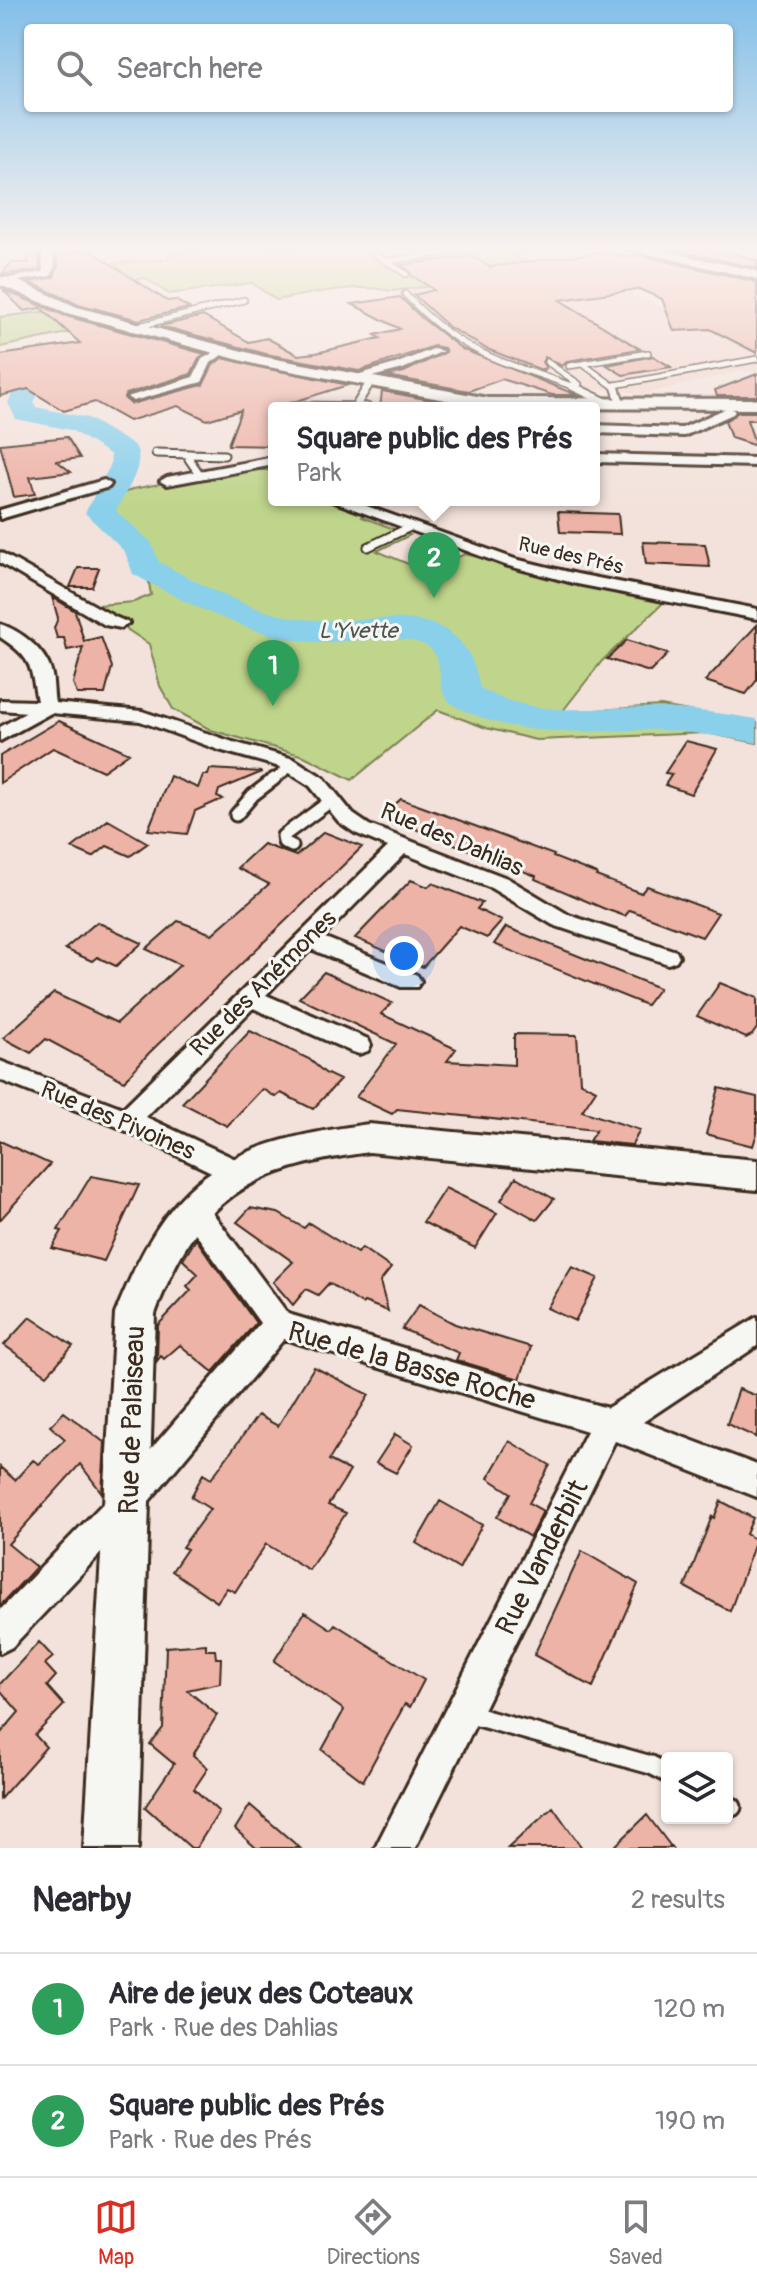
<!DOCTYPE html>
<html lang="en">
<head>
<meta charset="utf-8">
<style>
	body { margin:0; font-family:Pangolin,sans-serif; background:#f2f2f3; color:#2b2b33 }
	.controls { position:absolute; right:24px; bottom:24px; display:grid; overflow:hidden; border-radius:8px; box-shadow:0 2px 6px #0004 }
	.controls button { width:72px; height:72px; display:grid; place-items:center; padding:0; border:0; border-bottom:2px solid #e1e1e2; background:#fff; color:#2b2b33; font:40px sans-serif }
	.you { position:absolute; left:404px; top:956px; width:28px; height:28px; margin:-20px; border:6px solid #fff; border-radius:50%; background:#1a73e8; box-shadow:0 0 0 12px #1a73e833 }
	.badge { display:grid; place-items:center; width:52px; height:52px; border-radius:50%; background:#d93025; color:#fff; font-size:26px; font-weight:700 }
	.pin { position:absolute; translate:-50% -66px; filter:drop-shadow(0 2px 4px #0008) }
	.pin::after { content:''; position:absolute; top:42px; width:28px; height:24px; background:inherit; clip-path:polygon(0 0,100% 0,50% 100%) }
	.popup { position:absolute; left:268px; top:402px; width:332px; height:104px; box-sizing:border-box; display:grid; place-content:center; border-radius:8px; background:#fff; filter:drop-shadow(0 2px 6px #0005); font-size:26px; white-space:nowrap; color:#7c7c81 }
	.popup b { font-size:30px; color:#2b2b33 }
	.popup::after { content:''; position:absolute; left:50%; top:100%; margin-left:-16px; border:16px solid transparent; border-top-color:#fff }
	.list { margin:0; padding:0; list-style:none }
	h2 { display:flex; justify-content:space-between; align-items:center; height:104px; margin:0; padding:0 32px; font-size:34px }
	h2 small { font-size:26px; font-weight:400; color:#7c7c81 }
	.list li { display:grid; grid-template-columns:52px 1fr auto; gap:24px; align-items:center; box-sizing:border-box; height:112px; padding:0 32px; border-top:2px solid #e1e1e2 }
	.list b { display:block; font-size:30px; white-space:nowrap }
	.list p { margin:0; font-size:26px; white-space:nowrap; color:#7c7c81 }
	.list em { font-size:26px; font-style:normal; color:#7c7c81 }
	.icon { flex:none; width:44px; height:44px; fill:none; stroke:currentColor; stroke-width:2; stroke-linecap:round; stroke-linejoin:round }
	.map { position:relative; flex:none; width:757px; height:1848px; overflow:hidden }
	.search { position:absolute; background:#fff; box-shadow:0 2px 6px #0004; left:24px; right:24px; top:24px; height:88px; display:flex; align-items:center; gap:20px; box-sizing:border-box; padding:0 28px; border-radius:8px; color:#7c7c81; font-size:30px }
	.sheet { height:328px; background:#fff }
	nav { display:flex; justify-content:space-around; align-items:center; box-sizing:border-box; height:112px; border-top:2px solid #e1e1e2; background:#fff; font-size:22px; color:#7c7c81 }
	nav a { display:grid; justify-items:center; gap:4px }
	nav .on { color:#d93025 }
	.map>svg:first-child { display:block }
	.built { fill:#f1d4cc }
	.green { fill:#bfd58b; stroke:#7d8054; stroke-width:2 }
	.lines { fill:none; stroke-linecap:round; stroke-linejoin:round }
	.river { fill:#8ad0eb; fill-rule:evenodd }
	.building { fill:#edb3a7; stroke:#3b2a1e; stroke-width:2 }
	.lane-far4-casing { stroke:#3b2a1e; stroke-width:8 }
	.lane-far3-casing { stroke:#3b2a1e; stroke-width:11 }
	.lane-far2-casing { stroke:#3b2a1e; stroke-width:14 }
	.lane-far1-casing { stroke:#3b2a1e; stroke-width:17 }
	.lane-casing { stroke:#3b2a1e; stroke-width:23 }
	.street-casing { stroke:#3b2a1e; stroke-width:6 }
	.secondary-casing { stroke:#3b2a1e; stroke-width:6 }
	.lane-far4 { stroke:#f6f6f2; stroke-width:5 }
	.lane-far3 { stroke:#f6f6f2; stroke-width:7 }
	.lane-far2 { stroke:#f6f6f2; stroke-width:9 }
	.lane-far1 { stroke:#f6f6f2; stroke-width:11 }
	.lane { stroke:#f6f6f2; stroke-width:17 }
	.street { fill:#f6f6f2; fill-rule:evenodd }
	.secondary { fill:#f6f6f2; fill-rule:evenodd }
	.labels { text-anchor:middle; stroke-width:6; stroke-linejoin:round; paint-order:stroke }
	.far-street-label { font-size:20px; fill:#3b2a1e; stroke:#f6f6f2 }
	.far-water-label { font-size:22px; font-style:italic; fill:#4f5451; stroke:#f6f6f2 }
	.street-label { font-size:24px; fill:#3b2a1e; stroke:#f6f6f2 }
	.near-street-label { font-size:28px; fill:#3b2a1e; stroke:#f6f6f2 }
</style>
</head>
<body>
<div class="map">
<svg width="757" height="1848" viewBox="0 0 757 1848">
	<rect width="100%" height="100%" fill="#f3e2dc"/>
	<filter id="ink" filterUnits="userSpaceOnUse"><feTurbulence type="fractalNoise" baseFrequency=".0125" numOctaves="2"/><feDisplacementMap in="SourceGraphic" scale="16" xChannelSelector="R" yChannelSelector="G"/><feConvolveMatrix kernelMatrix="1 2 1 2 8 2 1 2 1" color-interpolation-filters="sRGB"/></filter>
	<g filter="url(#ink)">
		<!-- built -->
		<path class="built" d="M523 274 566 300 626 291 689 319 757 307V373L746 370 642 395 622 390H571L468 354 415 322 391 291Z"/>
		<!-- green -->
		<path class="green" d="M235 249H518L525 253 513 256 545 272 391 291C355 283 313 293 276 300L252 283 169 294 145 278 113 282 98 269 54 272V268L169 259 168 254Z
			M58 310 106 325 0 347V317Z
			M234 470H267L274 473V500H333L365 514 362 517 410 535 377 551 425 571 465 554 663 603 602 661 562 712 661 706 757 723V743L706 733 536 740 486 728 438 710 352 780 304 756 211 730 173 709 160 686 149 644 125 628 131 621 110 619 95 609 99 605 134 602 151 595 143 547 106 512 113 498 133 489Z"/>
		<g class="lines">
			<!-- river -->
			<path class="river" d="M0 370 37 372 42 383 34 403 36 407 88 418 135 446C147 464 124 494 116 511L151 542 159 562C200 584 244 608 290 617 361 632 463 584 480 688 540 721 595 705 660 708 692 709 725 714 757 719V743C723 737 689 731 655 730 594 729 533 740 475 715 467 712 455 707 449 701 431 684 452 651 416 642 383 633 347 644 313 642 249 636 188 604 133 574L125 552 85 513 110 466 111 455 71 430 16 419 8 403 16 384H0Z"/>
		</g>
		<!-- building -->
		<path class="building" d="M671 249H719L757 261V268Z
			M90 250 167 301 175 300 189 308 139 320 78 304 29 282 54 277 58 265 56 253Z
			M608 251 624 257 639 255 757 282V353L710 329 674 331 662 299 639 289 560 300 640 349 568 361 562 366 545 357 542 362 546 368 542 369 544 371 487 349 449 327 414 295 434 290 411 275 410 271 401 265 472 256 490 267Z
			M27 254H39L40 270 2 274 11 263H29Z
			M3 290 66 316 205 354 199 358 191 374 126 394 124 398 131 404 203 385 213 365 222 358 348 385 274 408V446L228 445 241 410 207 420 178 406 129 421 95 402 64 411 28 389 0 396V355L80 343 41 308 24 311Z
			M400 297 423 319 462 349 577 395H552L502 379 469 391 387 376 404 372 446 352 444 348 434 346 359 371 266 354 161 326 203 316 249 342 267 338 298 355 316 353 380 338 375 335 400 329 352 304Z
			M653 356 671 367 623 375 607 365Z
			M757 374V396H717L715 390Z
			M382 391 431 400V408H380Z
			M738 412H757V420H747L756 446 731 438 725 421Z
			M67 437 80 458 57 461 71 472 30 477 35 494 14 497 0 444Z
			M558 512 618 514 620 534 560 532Z
			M643 542 705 544 710 567 646 564Z
			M78 568H99L92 587H70Z
			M52 597 75 611 84 641 101 637 112 667 105 694H77L73 683 83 647 67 650 64 638H57L54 628 58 618Z
			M757 625V680L746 694 705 681Z
			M627 640 668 654 650 672 607 659Z
			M59 721 129 753 103 771 53 748 0 783V756Z
			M686 741 717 749 691 794 665 785 672 774 665 773Z
			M210 769 262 772 219 790 217 797 222 799 195 811 187 834 148 830 170 776 198 788 203 775H208Z
			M401 799 554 855 553 857 597 874 596 876 641 893 647 886 718 913 702 937 630 910 625 916 605 909 535 879 536 876 382 816Z
			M108 820 148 843 130 856 107 846 93 857 72 848Z
			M324 832 362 847 149 1053 124 1081 46 1039 31 1053 3 1038 54 993 117 1023 180 965 146 949 178 921 212 934 269 884 237 868 263 844 296 856Z
			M411 880 428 887 432 883 482 903 477 909 502 921 487 938 459 926 423 967 355 938Z
			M97 922 142 943 116 966 97 957 92 961 65 949Z
			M506 927 644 982 659 988 646 1005 494 944Z
			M324 972 392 1003 381 1014 456 1049 447 1061 514 1065V1034L577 1035 580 1082 596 1090 582 1111 640 1130 632 1145 589 1141 596 1130 397 1109 392 1114 356 1097 396 1044 299 998Z
			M720 983 757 998V1028L752 1035 746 1038 697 1016Z
			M250 1031 309 1059 325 1073 340 1080 313 1109 281 1093 276 1097 262 1089 227 1126 182 1103Z
			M719 1088 757 1097V1133L753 1146 706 1134Z
			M0 1141 50 1164 0 1220Z
			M91 1176 139 1185 104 1261 52 1248 62 1231 58 1230Z
			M516 1177 554 1199 537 1220 501 1200Z
			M445 1188 497 1213 475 1248 423 1222Z
			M250 1208 278 1213 304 1228 309 1223 357 1253 362 1248 391 1268 380 1282 388 1311 364 1302 362 1304 329 1283 318 1295 306 1289 293 1305 273 1282 293 1262 237 1222Z
			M196 1239 256 1323 213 1372 180 1345 164 1359 161 1356 157 1361 158 1325 191 1290 187 1286 198 1274 183 1260Z
			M572 1267 598 1278 575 1321 547 1308Z
			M419 1305 455 1324 531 1347 520 1379 456 1360 459 1353 402 1329Z
			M30 1317 73 1346 47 1375 4 1345Z
			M314 1367 369 1395 329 1460 350 1471 328 1505 346 1513 309 1570 266 1544 235 1592 227 1588 217 1602 172 1571 187 1549 182 1547 210 1509 191 1497 203 1474 211 1479 258 1415 278 1426Z
			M739 1389 757 1396V1438L727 1424Z
			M64 1412 105 1443 102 1493 80 1464 8 1544 36 1567 0 1606V1467L15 1480 33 1460 39 1464 65 1439 50 1426Z
			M395 1434 413 1445 396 1473 376 1463Z
			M509 1441 550 1465 529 1503 543 1511 530 1537 497 1517 511 1493 488 1478Z
			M440 1501 482 1525 459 1569 416 1543Z
			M721 1501 753 1518 746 1534 756 1540 730 1611 685 1587 712 1516 714 1518Z
			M582 1551 638 1584 593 1687 534 1655Z
			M305 1612 331 1629 335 1624 424 1680 410 1707 405 1704 363 1781 322 1750 344 1710 274 1661Z
			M39 1642 53 1657 45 1664 56 1676 47 1686 64 1705 35 1735 46 1747 0 1799V1734L19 1712 0 1690V1684Z
			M206 1644V1650H215L216 1658H221L220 1683 187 1690 217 1715 193 1755 208 1768 194 1789 219 1812 196 1848H191L145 1807 174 1764 150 1744 163 1728 166 1647Z
			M250 1805 300 1848H256L235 1829Z
			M553 1807 582 1848H508Z
			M647 1815 672 1848H613Z"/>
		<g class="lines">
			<defs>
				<path id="lane-far4" d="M375 254 406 274
					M387 261 473 249
					M405 294C464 357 501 360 577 388
					M131 328 244 300
					M547 362 579 384
					M583 364 616 388
					M569 366 648 353
					M615 385 757 359
					M366 388 370 382"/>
				<path id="lane-far3" d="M572 386 610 404
					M615 386 621 404
					M305 406 367 407
					M355 407 368 386
					M156 453 224 455
					M190 454 189 459 200 475
					M368 547 410 527"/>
				<path id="lane-far2" d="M272 781 291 766"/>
				<path id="lane-far1" d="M236 815 253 795 274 779
					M292 846 284 842 283 836 332 800"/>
				<path id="lane" d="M467 1714 651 1765 667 1773
					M727 1805 732 1807"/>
				<path id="street" d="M42 249H52L55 266 51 276 3 283V279L43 272Z
					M220 349 226 352 211 363 202 382 133 401 127 397 193 377 202 359Z
					M433 349 443 351 403 369 352 382 346 378 395 364Z
					M729 407 735 411 733 414 684 436 594 433V425L682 428Z
					M594 454 757 458V466L594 462Z
					M274 457V465L167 485 160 481 167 477Z
					M104 480 111 484 109 487 0 519V510Z
					M329 500H350L515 559 577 574 757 609V619L577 584 505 565Z
					M0 552 115 617 129 623 121 628 105 625 0 563Z
					M0 624C20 630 45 650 51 671 54 681 53 692 55 703L142 711 233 742 294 759 324 778 353 814 369 825 507 878 569 915 676 951 679 956 676 961 668 964 553 925 491 888 405 854 323 937 417 975 421 981 417 987H401L311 949 266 995 368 1039 371 1045 368 1051 359 1054 350 1051 253 1008 146 1117 244 1163 248 1171 244 1179 235 1182 226 1179 118 1127 0 1080V1061L123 1108 388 847 355 833 339 822 310 786 280 767 219 750 140 721 51 713 0 741V727L27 712 0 710V700L37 701C30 665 33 659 0 637Z
					M193 1197 203 1200 288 1314 607 1408 757 1317V1346L643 1422 757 1465V1497L615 1441 415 1848H375L587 1431 284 1339 139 1513 12 1647 0 1653V1610L115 1491 260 1323 183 1216 179 1208 183 1200Z"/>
				<path id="secondary" d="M628 249H655L757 271V279Z
					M0 277 12 278 77 307 265 357 488 398 757 399V409L488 408 258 365 67 313 0 285Z
					M369 1124 757 1160V1190L369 1152C248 1169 198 1197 155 1314L138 1848H84L115 1314C171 1174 222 1144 369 1124Z"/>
			</defs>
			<!-- lane-far4 casing -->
			<use href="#lane-far4" class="lane-far4-casing"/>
			<!-- lane-far3 casing -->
			<use href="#lane-far3" class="lane-far3-casing"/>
			<!-- lane-far2 casing -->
			<use href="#lane-far2" class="lane-far2-casing"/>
			<!-- lane-far1 casing -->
			<use href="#lane-far1" class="lane-far1-casing"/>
			<!-- lane casing -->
			<use href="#lane" class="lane-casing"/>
			<!-- street casing -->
			<use href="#street" class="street-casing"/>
			<!-- secondary casing -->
			<use href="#secondary" class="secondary-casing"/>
			<!-- lane-far4 -->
			<use href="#lane-far4" class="lane-far4"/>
			<!-- lane-far3 -->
			<use href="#lane-far3" class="lane-far3"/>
			<!-- lane-far2 -->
			<use href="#lane-far2" class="lane-far2"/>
			<!-- lane-far1 -->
			<use href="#lane-far1" class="lane-far1"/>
			<!-- lane -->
			<use href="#lane" class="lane"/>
			<!-- street -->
			<use href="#street" class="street"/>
			<!-- secondary -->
			<use href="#secondary" class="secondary"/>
		</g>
	</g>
	<!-- sky -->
	<linearGradient id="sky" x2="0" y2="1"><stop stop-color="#82bfe9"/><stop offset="0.49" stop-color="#faf2ef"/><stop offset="1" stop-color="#faf2ef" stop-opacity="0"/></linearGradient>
	<rect width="757" height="508" fill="url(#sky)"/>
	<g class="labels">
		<!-- far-street labels -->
		<g class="far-street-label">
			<text transform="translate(571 555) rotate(13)" y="7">Rue des Prés</text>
		</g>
		<!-- far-water labels -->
		<g class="far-water-label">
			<text x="358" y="638">L'Yvette</text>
		</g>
		<!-- street labels -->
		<g class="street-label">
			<text transform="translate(452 839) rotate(23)" y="8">Rue des Dahlias</text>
			<text transform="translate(263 983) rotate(-45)" y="8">Rue des Anémones</text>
			<text transform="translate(118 1120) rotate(23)" y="8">Rue des Pivoines</text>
		</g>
		<!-- near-street labels -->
		<g class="near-street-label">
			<text transform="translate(412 1365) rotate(16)" y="10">Rue de la Basse Roche</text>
			<text transform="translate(131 1420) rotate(-88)" y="10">Rue de Palaiseau</text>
			<text transform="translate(541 1557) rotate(-63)" y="10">Rue Vanderbilt</text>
		</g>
	</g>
</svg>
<div class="controls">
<button><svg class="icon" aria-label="layers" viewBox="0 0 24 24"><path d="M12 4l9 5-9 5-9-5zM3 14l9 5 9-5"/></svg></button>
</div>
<div class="you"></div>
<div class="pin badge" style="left:273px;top:706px;background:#2e9e5b">1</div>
<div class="pin badge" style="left:434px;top:598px;background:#2e9e5b">2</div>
<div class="popup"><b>Square public des Prés</b>Park</div>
<div class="search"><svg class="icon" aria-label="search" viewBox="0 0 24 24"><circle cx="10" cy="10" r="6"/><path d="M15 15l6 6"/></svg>Search here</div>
</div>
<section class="sheet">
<h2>Nearby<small>2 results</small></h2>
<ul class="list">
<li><span class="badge" style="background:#2e9e5b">1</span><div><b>Aire de jeux des Coteaux</b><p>Park · Rue des Dahlias</p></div><em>120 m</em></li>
<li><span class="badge" style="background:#2e9e5b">2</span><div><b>Square public des Prés</b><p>Park · Rue des Prés</p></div><em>190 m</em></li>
</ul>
</section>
<nav>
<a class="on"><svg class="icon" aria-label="map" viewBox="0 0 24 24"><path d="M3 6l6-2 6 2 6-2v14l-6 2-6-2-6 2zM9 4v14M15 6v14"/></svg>Map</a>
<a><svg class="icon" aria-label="directions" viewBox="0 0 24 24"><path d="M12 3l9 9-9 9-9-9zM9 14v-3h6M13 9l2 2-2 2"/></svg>Directions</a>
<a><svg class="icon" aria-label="saved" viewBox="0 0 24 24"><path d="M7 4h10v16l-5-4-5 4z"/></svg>Saved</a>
</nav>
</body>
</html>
